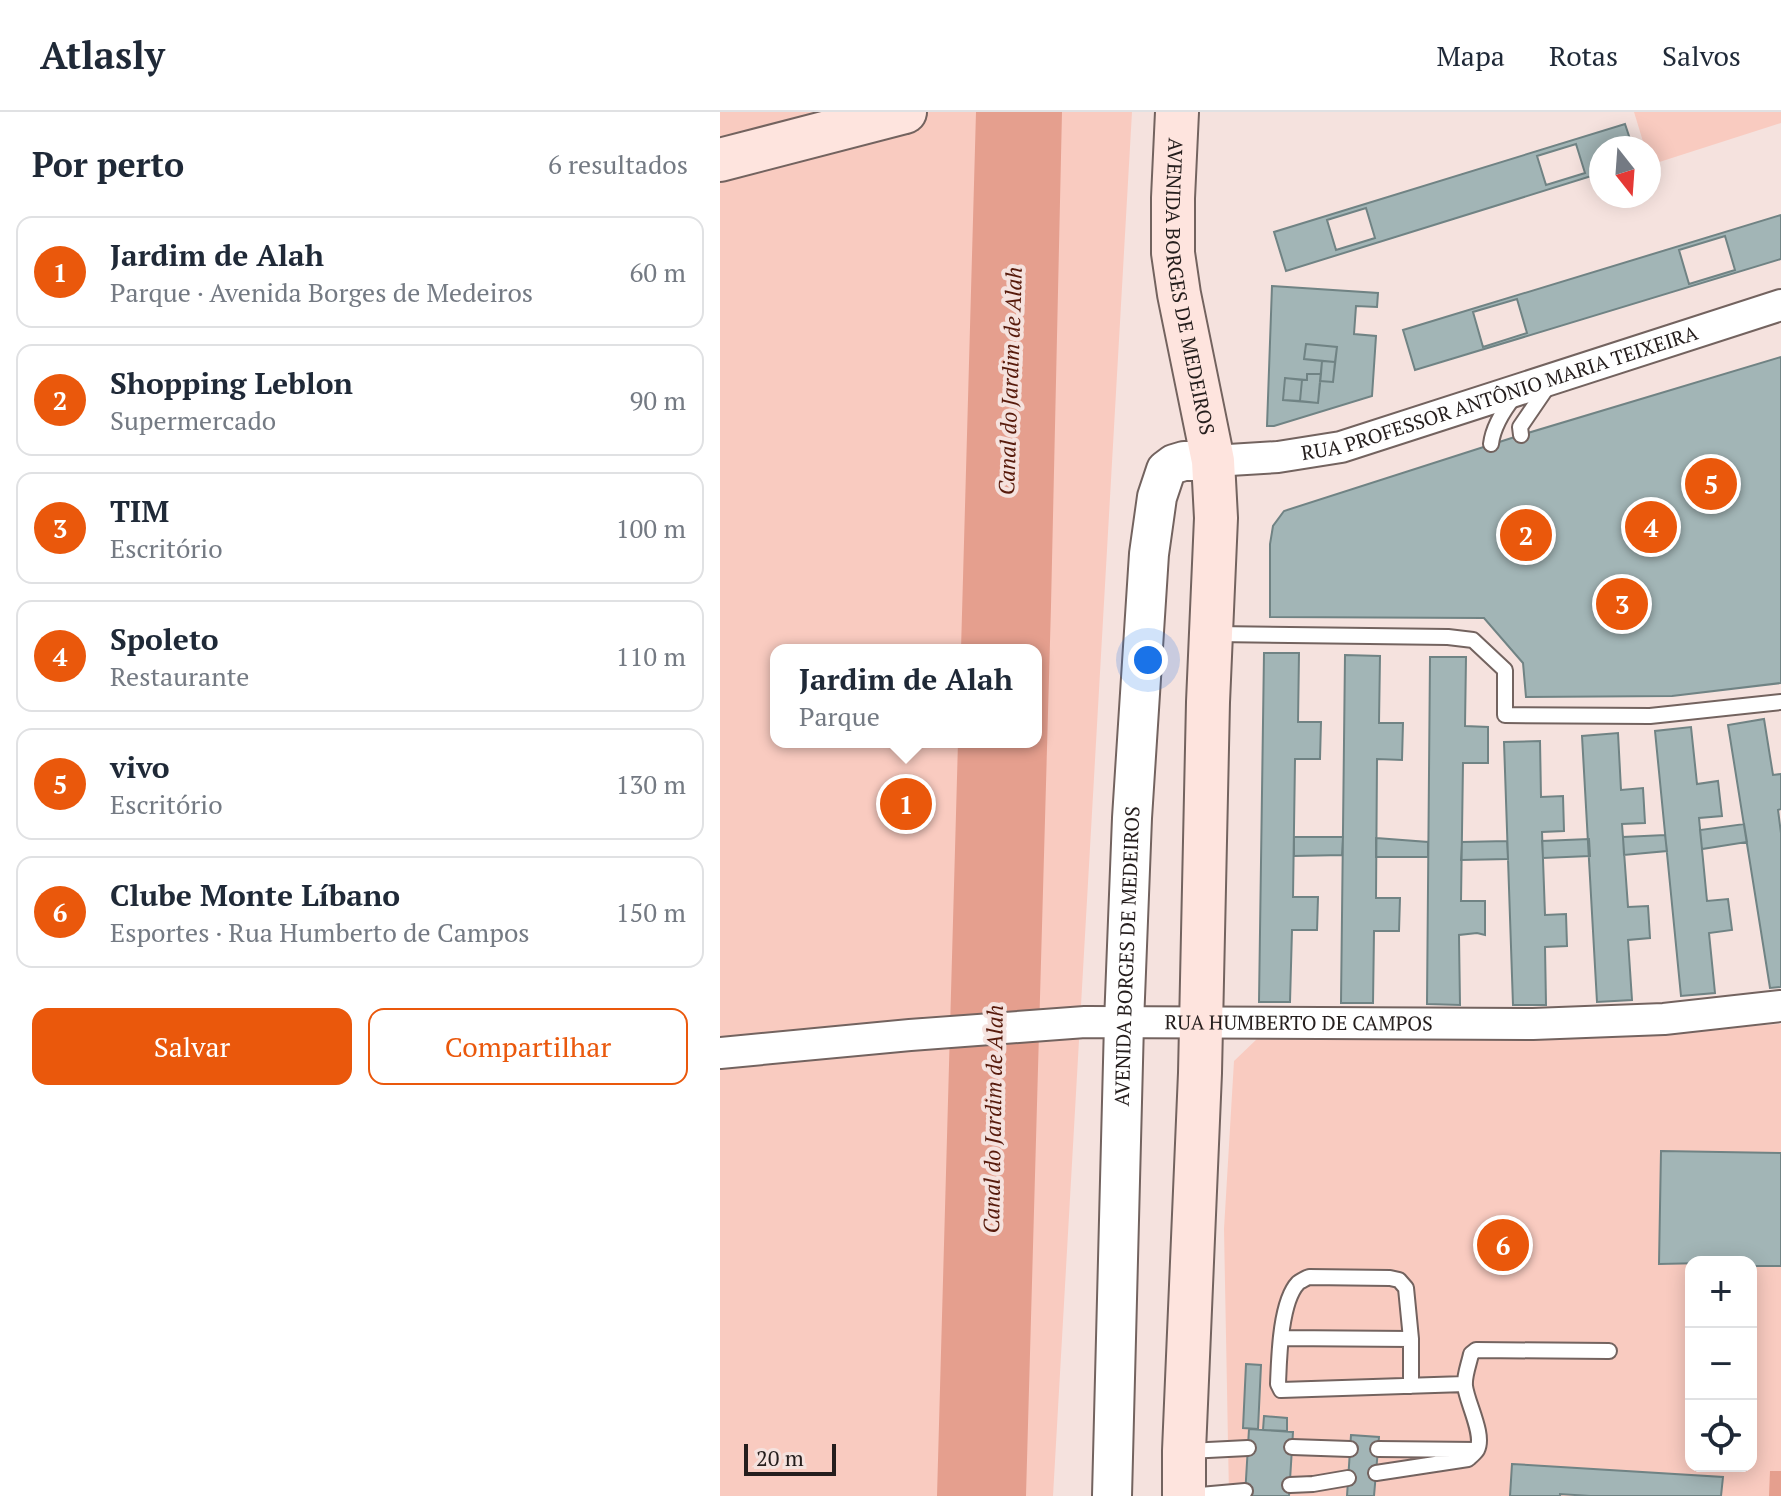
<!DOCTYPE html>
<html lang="pt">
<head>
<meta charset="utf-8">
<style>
	body { margin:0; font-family:"PT Serif",serif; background:#f6f6f7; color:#1f2937 }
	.controls { position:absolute; right:24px; bottom:24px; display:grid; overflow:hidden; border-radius:16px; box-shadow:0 4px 20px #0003 }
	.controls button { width:72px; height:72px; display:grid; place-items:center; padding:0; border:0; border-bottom:2px solid #e0e1e3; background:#fff; color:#1f2937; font:40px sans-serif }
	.compass { position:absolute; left:869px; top:24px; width:72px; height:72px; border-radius:50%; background:#fff; box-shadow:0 4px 20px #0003; rotate:163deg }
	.scale { position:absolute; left:24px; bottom:20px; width:92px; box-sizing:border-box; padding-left:8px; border:4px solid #251e1d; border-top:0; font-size:22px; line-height:28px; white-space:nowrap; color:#251e1d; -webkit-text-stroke:6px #f5e2de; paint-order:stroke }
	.you { position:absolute; left:428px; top:548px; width:28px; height:28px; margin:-20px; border:6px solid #fff; border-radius:50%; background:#1a73e8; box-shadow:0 0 0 12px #1a73e833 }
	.badge { display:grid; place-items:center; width:52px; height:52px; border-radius:50%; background:#ea580c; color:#fff; font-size:26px; font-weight:700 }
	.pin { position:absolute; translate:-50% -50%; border:4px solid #fff; box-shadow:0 2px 8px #0006 }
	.popup { position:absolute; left:50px; top:532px; width:272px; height:104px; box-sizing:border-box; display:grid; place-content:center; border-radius:16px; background:#fff; filter:drop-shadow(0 2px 6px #0005); font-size:26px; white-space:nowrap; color:#747a83 }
	.popup b { font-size:30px; color:#1f2937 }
	.popup::after { content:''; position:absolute; left:50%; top:100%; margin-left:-16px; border:16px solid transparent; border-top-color:#fff }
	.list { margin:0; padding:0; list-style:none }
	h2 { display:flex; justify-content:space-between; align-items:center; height:104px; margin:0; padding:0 32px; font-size:34px }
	h2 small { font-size:26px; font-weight:400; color:#747a83 }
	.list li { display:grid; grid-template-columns:52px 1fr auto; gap:24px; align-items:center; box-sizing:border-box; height:112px; margin:0 16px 16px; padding:0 16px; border:2px solid #e0e1e3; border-radius:16px }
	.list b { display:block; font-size:30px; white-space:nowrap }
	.list p { margin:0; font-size:26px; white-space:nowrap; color:#747a83 }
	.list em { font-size:26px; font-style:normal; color:#747a83 }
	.actions { display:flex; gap:16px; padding:24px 32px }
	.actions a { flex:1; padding:18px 0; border:2px solid #ea580c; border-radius:16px; text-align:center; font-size:28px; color:#ea580c }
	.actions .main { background:#ea580c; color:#fff }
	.icon { flex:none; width:44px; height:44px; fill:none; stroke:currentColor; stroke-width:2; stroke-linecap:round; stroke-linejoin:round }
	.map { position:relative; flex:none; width:1061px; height:1384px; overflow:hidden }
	header { display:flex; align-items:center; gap:48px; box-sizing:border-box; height:112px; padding:0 40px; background:#fff; border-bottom:2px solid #e0e1e3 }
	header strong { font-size:38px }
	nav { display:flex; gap:44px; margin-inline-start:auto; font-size:28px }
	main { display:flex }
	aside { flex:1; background:#fff }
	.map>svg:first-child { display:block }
	.green { fill:#f9cbc0; fill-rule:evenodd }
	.water { fill:#e59f8e }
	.building { fill:#a2b5b6; stroke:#708384; stroke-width:2; fill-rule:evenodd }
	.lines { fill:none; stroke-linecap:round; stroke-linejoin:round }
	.service-casing { stroke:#73635f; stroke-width:18 }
	.minor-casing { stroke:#73635f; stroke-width:34 }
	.tertiary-casing { stroke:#73635f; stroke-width:42 }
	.secondary-casing { stroke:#73635f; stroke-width:46 }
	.service { stroke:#fff; stroke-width:14 }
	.minor { stroke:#fff; stroke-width:30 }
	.tertiary { stroke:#fff; stroke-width:38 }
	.secondary { stroke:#fee4de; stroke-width:42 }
	.labels { text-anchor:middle; stroke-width:8; stroke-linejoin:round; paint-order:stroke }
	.street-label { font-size:20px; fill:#251e1d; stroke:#f5e2de }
	.water-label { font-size:22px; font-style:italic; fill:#571a0b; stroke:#f5e2de }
</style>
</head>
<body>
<header>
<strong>Atlasly</strong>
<nav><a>Mapa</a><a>Rotas</a><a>Salvos</a></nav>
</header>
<main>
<aside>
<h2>Por perto<small>6 resultados</small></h2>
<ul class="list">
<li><span class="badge">1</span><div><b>Jardim de Alah</b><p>Parque · Avenida Borges de Medeiros</p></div><em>60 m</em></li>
<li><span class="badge">2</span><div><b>Shopping Leblon</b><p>Supermercado</p></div><em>90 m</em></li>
<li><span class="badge">3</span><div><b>TIM</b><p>Escritório</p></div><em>100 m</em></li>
<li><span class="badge">4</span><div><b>Spoleto</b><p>Restaurante</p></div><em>110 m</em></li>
<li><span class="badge">5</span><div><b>vivo</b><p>Escritório</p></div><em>130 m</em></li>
<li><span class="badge">6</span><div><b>Clube Monte Líbano</b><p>Esportes · Rua Humberto de Campos</p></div><em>150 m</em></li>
</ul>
<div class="actions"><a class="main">Salvar</a><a>Compartilhar</a></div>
</aside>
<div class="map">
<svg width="1061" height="1384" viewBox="0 0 1061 1384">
	<rect width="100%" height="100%" fill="#f5e2de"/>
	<!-- green -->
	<path class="green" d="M0 0H412L333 1384H0ZM56 538H316V630H56Z
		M914 0H1061V11L930 53 929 36H925Z
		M1061 912V1384H509L504 1117 514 949 538 926 826 928ZM971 1150H1031V1354H971Z"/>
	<!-- water -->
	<path class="water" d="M256 0H342L331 494 306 1384H217L238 630H316V538H241Z
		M1050 1359H1061V1384H1049Z"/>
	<!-- building -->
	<path class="building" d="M905 12 913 36H881V61L566 159 554 120ZM856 32 865 61 826 73 817 44ZM646 96 655 126 616 138 607 108Z
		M1061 103V147L695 258 683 218ZM1005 124 1015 158 969 172 959 138ZM797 187 807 221 763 235 753 200Z
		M552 174 658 181 657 195 636 194 634 222 656 224 652 284 554 314H547ZM586 232 617 235 613 270 600 269 598 291 563 288 565 266 587 268V262H601L602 249 584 247Z
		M586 232 617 235 615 250 584 247Z
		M1061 245V571L952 584 806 585 803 551 764 506 550 505V432L553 414 564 399 801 323Z
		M602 249 615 250 613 270 600 269Z
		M587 262H601L598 291 580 289 582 268H587Z
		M565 266 582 268 580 289 563 288Z
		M544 541H579L578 610H601L600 647H575L573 785H598L597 818H572L570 890H539Z
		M625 543 660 544 659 611H683L682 648 657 647 656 786H680L679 819H654L653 891H621Z
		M710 545H746L745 614 768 615V651H743L741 789H765V823L757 821 739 823 740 893 707 892Z
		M1044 607 1053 663 1061 662V697L1058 698 1061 721V875L1050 876 1008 613Z
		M971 615 977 672 998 669 1002 704 979 706 987 789 1008 787 1012 818 989 821 995 881 961 884 935 619Z
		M898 621 901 678 923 676 925 711 902 712 908 795 928 794 930 826 908 828 912 888 877 890 862 624Z
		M820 629 821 685 843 684 844 719 822 720 825 803 846 802 847 834 825 835 826 893H793L784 630Z
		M1024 712 1027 730 982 737 980 718Z
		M945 723 947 739 904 743 903 725Z
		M574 725H623L622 743 574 744Z
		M656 726 708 730V745H656Z
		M869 727 870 744 823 746 822 729Z
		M787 729 788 747 741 748 742 730Z
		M941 1039 1061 1041V1154H1031V1150L939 1152Z
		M526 1252 541 1253 538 1317 523 1316Z
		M544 1304 567 1306V1319L543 1318Z
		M529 1317 573 1320 569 1384H525Z
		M631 1323 659 1325 654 1384H627Z
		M792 1352 1003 1365 1001 1384H870L840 1382V1384H790Z"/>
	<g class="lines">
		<defs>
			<path id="service" d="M801 323 800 315 828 274
				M771 332C773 315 783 299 794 285
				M495 522 728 525 753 528 785 558V603L930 604 1061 590
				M561 1226 691 1227
				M691 1274V1227L686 1176 679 1168 670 1166 589 1165C588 1165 579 1170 578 1171 560 1190 559 1247 558 1272L561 1278 745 1272
				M572 1335 630 1337
				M658 1337 757 1338
				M468 1339 528 1336
				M656 1361 748 1347C749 1346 757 1339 757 1338 765 1323 747 1291 745 1274 744 1264 749 1252 751 1242L756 1238 889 1239
				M570 1373 593 1372 628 1366
				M469 1384 525 1379"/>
			<g id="minor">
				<path id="s1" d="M493 349 558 345 621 335 1061 193"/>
				<path id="s2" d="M0 941 190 923 365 910 813 912 944 907 1061 894"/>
			</g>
			<g id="tertiary">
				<path id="s3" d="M392 1384 404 911 412 706 429 442 437 385 446 358 454 352 464 349H493"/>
			</g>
			<g id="secondary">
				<path id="s4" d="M457 0 453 86V141L459 182 493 349 496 406 488 590 480 961 464 1339V1384"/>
				<path d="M0 48 185 0"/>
			</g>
		</defs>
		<!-- service casing -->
		<use href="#service" class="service-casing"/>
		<!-- minor casing -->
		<use href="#minor" class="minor-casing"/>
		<!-- tertiary casing -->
		<use href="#tertiary" class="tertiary-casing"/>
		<!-- secondary casing -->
		<use href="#secondary" class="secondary-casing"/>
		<!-- service -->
		<use href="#service" class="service"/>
		<!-- minor -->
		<use href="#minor" class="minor"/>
		<!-- tertiary -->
		<use href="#tertiary" class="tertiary"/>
		<!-- secondary -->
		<use href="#secondary" class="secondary"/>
	</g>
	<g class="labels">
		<!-- street labels -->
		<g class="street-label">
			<text dy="7" stroke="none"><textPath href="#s4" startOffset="176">AVENIDA BORGES DE MEDEIROS</textPath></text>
			<text dy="7" stroke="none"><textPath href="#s1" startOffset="296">RUA PROFESSOR ANTÔNIO MARIA TEIXEIRA</textPath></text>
			<text dy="7" stroke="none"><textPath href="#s3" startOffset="540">AVENIDA BORGES DE MEDEIROS</textPath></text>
			<text dy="7" stroke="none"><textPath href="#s2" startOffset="580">RUA HUMBERTO DE CAMPOS</textPath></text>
		</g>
		<!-- water labels -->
		<g class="water-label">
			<text transform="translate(290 269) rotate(-88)" y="8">Canal do Jardim de Alah</text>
			<text transform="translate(273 1007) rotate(-89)" y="8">Canal do Jardim de Alah</text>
		</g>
	</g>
</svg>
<div class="controls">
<button>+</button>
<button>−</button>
<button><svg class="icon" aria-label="locate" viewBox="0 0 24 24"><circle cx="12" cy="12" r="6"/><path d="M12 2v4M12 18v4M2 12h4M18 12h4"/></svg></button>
</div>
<svg class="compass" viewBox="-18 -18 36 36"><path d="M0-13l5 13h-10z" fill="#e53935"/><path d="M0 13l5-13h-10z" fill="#747a83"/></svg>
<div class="scale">20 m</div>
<div class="you"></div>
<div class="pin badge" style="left:186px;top:692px">1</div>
<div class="popup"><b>Jardim de Alah</b>Parque</div>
<div class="pin badge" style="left:806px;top:423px">2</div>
<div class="pin badge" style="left:902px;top:492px">3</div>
<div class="pin badge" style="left:931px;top:415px">4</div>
<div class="pin badge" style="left:991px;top:372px">5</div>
<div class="pin badge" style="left:783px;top:1133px">6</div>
</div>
</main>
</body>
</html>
